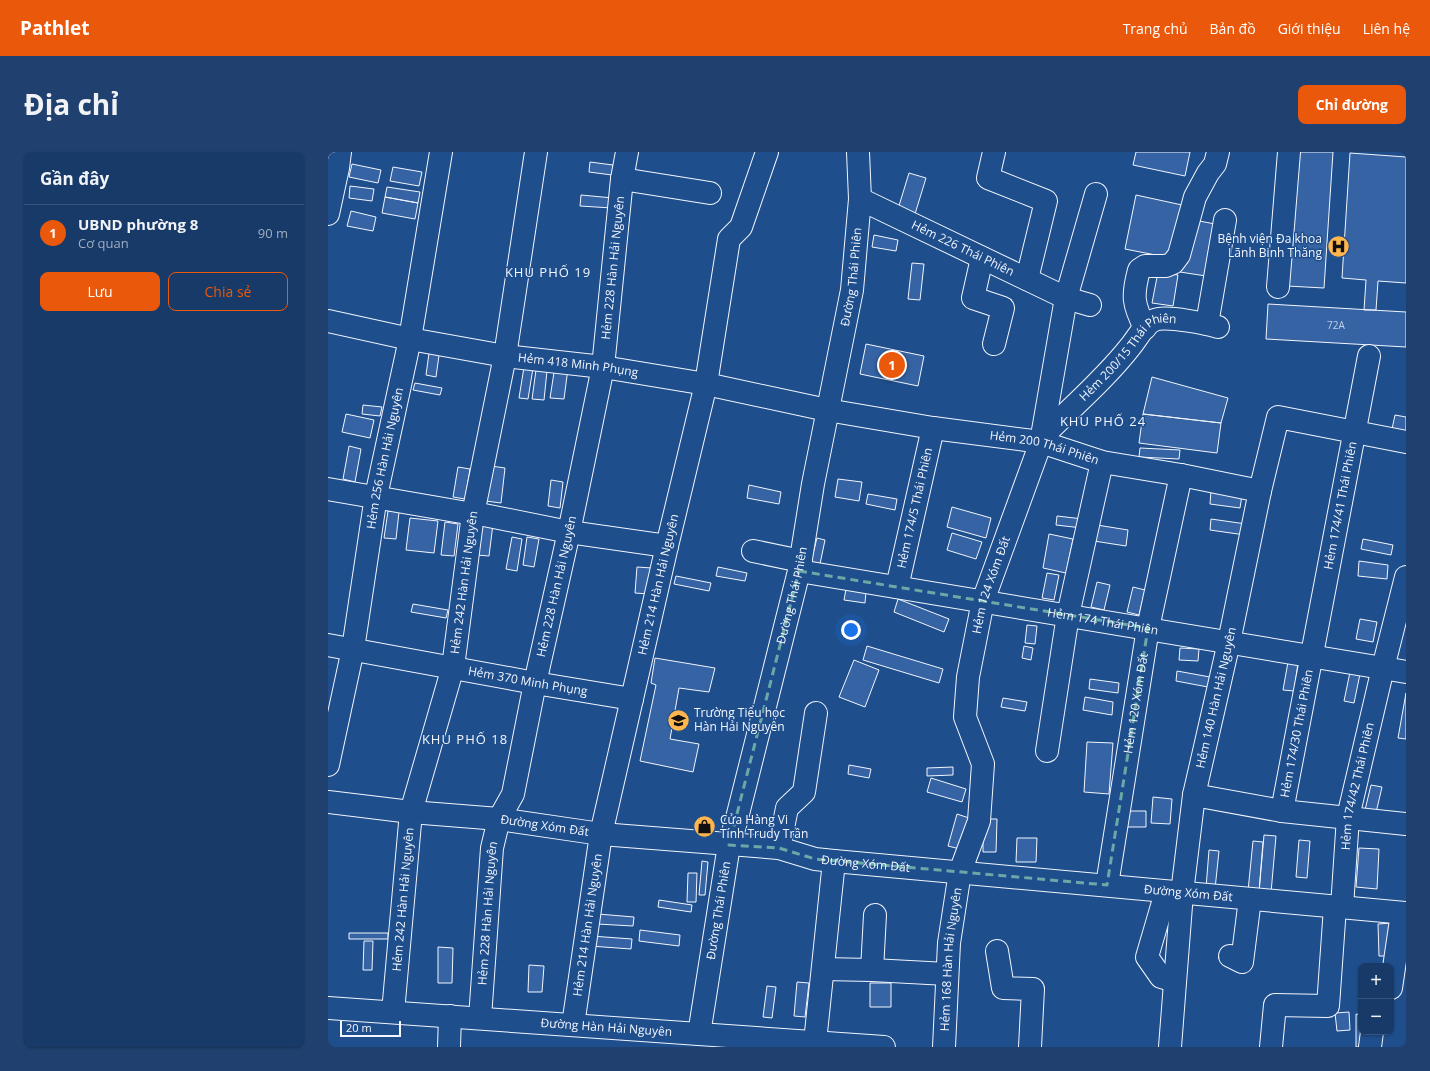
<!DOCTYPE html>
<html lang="vi">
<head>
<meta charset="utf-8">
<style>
	body { margin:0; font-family:"Open Sans",sans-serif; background:#20416f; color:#f1f3f6 }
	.controls { position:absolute; right:12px; bottom:12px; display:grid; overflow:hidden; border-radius:8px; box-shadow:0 1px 3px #0004 }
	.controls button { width:36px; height:36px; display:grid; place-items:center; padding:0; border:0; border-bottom:1px solid #36547d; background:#173a69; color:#f1f3f6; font:20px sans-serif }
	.scale { position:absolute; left:12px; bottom:10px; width:61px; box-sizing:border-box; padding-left:4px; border:2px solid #f2f6ff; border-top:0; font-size:11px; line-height:14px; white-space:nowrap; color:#f2f6ff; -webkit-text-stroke:3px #1f4e8c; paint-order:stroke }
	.you { position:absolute; left:523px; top:478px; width:14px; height:14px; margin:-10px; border:3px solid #fff; border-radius:50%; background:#1a73e8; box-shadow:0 0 0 6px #1a73e833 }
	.badge { display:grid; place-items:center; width:26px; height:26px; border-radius:50%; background:#ea580c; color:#fff; font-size:13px; font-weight:700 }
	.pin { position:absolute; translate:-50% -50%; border:2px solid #fff; box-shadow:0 1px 4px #0006 }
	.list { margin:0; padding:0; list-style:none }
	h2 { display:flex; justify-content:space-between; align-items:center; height:52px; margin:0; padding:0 16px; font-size:17px }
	h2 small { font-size:13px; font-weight:400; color:#9eadc0 }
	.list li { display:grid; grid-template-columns:26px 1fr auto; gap:12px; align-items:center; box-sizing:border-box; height:56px; padding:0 16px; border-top:1px solid #36547d }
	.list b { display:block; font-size:15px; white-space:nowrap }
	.list p { margin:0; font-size:13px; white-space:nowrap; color:#9eadc0 }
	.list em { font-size:13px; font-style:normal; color:#9eadc0 }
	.actions { display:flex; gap:8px; padding:12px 16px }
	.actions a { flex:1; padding:9px 0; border:1px solid #ea580c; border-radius:8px; text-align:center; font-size:14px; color:#ea580c }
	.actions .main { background:#ea580c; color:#fff }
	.map { position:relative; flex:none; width:1078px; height:895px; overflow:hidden; border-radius:8px }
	header { display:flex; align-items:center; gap:24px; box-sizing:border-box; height:56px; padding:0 20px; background:#ea580c; color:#fff }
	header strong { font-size:19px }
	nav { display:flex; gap:22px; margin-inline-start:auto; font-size:14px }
	.intro { display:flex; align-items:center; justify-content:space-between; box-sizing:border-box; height:96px; padding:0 24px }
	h1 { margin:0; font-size:28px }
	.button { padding:10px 18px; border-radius:8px; background:#ea580c; color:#fff; font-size:14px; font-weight:700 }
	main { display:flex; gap:24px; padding:0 24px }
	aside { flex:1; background:#173a69; border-radius:8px; box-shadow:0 1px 3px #0004 }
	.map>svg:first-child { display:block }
	.building { fill:#3563a3; stroke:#f2f6ff }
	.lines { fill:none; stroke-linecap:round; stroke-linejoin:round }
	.minor-casing { stroke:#f2f6ff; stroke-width:24 }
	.minor { stroke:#1f4e8c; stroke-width:22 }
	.marked { fill:none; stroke:#6aa9a8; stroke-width:3; stroke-dasharray:8 5; stroke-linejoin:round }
	.labels { text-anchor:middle; stroke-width:3; stroke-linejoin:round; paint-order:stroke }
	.number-label { font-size:10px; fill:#c3d1e8 }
	.poi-label { font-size:12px; fill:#f2f6ff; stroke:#1f4e8c; text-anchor:start }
	.street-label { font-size:12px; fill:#f2f6ff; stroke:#1f4e8c }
	.neighbourhood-label { font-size:13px; letter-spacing:1px; fill:#f2f6ff; stroke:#1f4e8c }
</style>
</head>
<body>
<header>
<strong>Pathlet</strong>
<nav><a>Trang chủ</a><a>Bản đồ</a><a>Giới thiệu</a><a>Liên hệ</a></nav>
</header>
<div class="intro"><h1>Địa chỉ</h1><a class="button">Chỉ đường</a></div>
<main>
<aside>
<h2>Gần đây<small></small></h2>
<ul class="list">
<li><span class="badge">1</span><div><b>UBND phường 8</b><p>Cơ quan</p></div><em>90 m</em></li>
</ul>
<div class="actions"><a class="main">Lưu</a><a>Chia sẻ</a></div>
</aside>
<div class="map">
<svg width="1078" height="895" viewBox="0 0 1078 895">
	<rect width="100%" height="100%" fill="#1f4e8c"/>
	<!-- building -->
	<path class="building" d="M808 0H862L857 24 805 13Z
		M968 0H1005L996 136 959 134Z
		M1022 1 1078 5V131L1050 129 1048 158H1036L1038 128 1014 126Z
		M262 10 285 13 284 23 261 20Z
		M24 12 53 18 50 31 21 25Z
		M65 15 94 20 91 34 62 29Z
		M581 21 598 26 587 62 570 57Z
		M22 34 46 37 44 49 21 46Z
		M59 35 92 40 90 51 57 45Z
		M253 43 285 46 284 56 252 54Z
		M808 43 854 53 843 106 797 97Z
		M57 45 90 51 87 67 54 61Z
		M23 59 48 65 45 79 19 74Z
		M861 67 887 72 878 124 852 120Z
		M546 83 570 88 568 99 544 95Z
		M584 111 596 112 592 148 580 147Z
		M830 120 850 123 845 154 824 151Z
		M940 152 1078 160V195L938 187Z
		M538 192 596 204 590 234 532 222Z
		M102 194 112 196 108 225 98 223Z
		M227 214 240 216 236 247 222 246Z
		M196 215 205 216 200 247 191 246Z
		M208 218 219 219 216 248 204 247Z
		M824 225 900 246 893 271 815 262Z
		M87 231 114 236 112 243 85 238Z
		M35 253 54 255 52 264 34 262Z
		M18 262 46 268 42 286 14 280Z
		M815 262 893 271 889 301 811 291Z
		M1067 263 1078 265V280L1064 277Z
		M21 294 33 297 27 330 15 327Z
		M812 296 852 298 851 307 811 305Z
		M163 314 177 316 173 351 158 349Z
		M130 315 142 317 137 347 125 345Z
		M510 327 534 330 531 349 507 345Z
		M223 328 235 330 232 356 220 354Z
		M421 333 453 340 451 352 419 346Z
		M883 339 914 343 912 356 882 352Z
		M540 342 569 347 567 358 538 352Z
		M624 355 663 366 658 386 619 375Z
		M60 359 71 360 68 387 56 386Z
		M729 364 755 367 754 376 728 373Z
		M82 366 110 369 106 401 78 398Z
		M883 367 918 372 917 383 882 378Z
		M117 370 130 372 126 404 113 403Z
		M152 371 165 372 161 404 148 403Z
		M769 373 800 378 798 394 766 389Z
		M624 381 654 390 648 407 619 398Z
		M721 382 745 387 738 421 715 416Z
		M184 385 194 387 189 419 178 417Z
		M199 385 211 387 206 415 195 413Z
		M489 386 497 388 492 412 483 410Z
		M1035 387 1065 393 1063 403 1033 397Z
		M1031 409 1060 413 1059 427 1030 424Z
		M309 415 324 416 321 442 307 441Z
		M390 415 419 421 417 429 388 424Z
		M719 421 731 423 726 448 714 446Z
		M348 424 383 431 381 439 346 432Z
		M769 430 782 433 776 458 763 455Z
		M805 435 817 438 811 463 799 460Z
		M518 437 538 440 537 451 516 448Z
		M570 447 621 467 616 480 566 460Z
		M85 452 120 458 118 466 83 460Z
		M1032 467 1049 470 1045 490 1028 487Z
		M699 473 709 474 707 492 697 491Z
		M539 494 615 517 611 531 535 508Z
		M696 494 705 496 703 508 694 506Z
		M852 496 871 497 870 509 851 508Z
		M327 506 387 516 381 540 351 536 342 587 371 592 365 620 312 609 328 533 323 531Z
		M526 508 551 518 537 555 511 545Z
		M960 510 970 511 966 539 955 538Z
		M849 519 882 525 880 535 848 529Z
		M1022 520 1032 522 1026 551 1016 549Z
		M762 527 791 531 790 541 761 537Z
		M1078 541V587L1070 586Z
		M757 545 785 550 784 563 755 558Z
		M675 546 699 550 697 559 673 555Z
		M759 590 785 591 781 642 756 640Z
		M521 613 543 617 541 626 520 622Z
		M625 615V623L599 624V616Z
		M603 626 638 637 634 650 599 640Z
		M1043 633 1054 635 1047 665 1036 662Z
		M825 645 844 647 842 672 823 671Z
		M798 659H818V675H798Z
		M629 662 641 666 632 697 620 694Z
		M655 667H669L668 700H655Z
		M936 683 948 684 943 741 931 740Z
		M689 686H709L708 710H688Z
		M971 688 982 689 979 726 968 725Z
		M925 689 935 690 931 740 920 739Z
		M1031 696 1051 697 1049 737 1028 735Z
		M881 698 891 699 887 737 878 736Z
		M374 709 380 710 377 743H371Z
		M360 721H369L368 750H359Z
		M331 748 364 753 363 760 330 755Z
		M270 762 306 765 305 774 269 772Z
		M1064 771 1065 804H1051L1050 772Z
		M312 778 352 783 351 794 311 789Z
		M21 781H60V787H21Z
		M263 784 304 787 303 797 262 794Z
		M36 789H45L44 818H35Z
		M110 795 125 796 124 831H110Z
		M201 813 216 814 214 840H200Z
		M469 830 481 831 477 865 466 864Z
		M542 831H563V855H542Z
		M439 834 448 835 444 866 435 865Z
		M1021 860 1022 878 1009 879 1007 861Z
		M1028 862 1033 863V880L1040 895H1028Z"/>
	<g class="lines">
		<defs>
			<g id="minor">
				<path d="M666 0 660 26 718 49 699 127"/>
				<path d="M294 27 382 41"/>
				<path id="s1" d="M532 47 738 146 762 153"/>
				<path d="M0 62 10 16 12 0"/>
				<path d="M654 106 645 146 675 156 666 192"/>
				<path d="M950 135 961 0"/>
				<path id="s2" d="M0 169 82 187 177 204 275 215 378 232 499 258 605 276 713 290 774 310 853 323 932 339"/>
				<path d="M879 172 897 68"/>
				<path d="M817 176C805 152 804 144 811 118L817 114H838L845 111 851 103 867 45 880 21 887 12 890 0"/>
				<path id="s3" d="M714 285C743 256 777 227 802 195 810 186 817 169 830 167 844 165 876 171 890 175"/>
				<path d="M0 337 145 362 146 361 241 380 339 394"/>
				<path d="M425 399 473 409"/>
				<path id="s4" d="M471 419 1078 520"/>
				<path id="s5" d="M569 435 605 276"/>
				<path id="s6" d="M0 493 207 531 304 547"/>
				<path d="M719 599 740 463 774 310"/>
				<path id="s7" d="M0 613 25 497 48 344 82 187 113 0"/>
				<path d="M866 643 954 659 1078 672"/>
				<path id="s8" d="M0 650 83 660 171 667 273 682 451 696 487 707 506 709 1078 761"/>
				<path id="s9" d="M954 659 1041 204"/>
				<path d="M451 696 459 656 476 640 488 561"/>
				<path id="s10" d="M779 733 820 476 853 323"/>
				<path d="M838 740 819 805 833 825 847 829"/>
				<path id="s11" d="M1014 755 1020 665 1055 516 1078 425"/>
				<path d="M669 799 675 836 705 837 702 895"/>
				<path d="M902 804 914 810 922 747"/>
				<path d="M495 817 544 818 547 763"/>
				<path d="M544 818 619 822"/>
				<path d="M1063 836 1074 761"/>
				<path id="s12" d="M0 856 556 895"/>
				<path id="s13" d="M65 860 83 660 125 515 145 362 177 204 208 0"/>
				<path id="s14" d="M152 866 164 696 171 667 185 642 207 531 241 380 275 215 294 27 299 0"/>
				<path id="s15" d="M245 873 273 682 339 394 378 232 401 87 413 75 439 0"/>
				<path id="s16" d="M371 882 401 693 408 670 471 419 485 332 524 138 532 47 530 0"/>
				<path d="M487 890 506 709"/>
				<path d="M121 895 122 864"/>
				<path id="s17" d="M616 895 621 791 632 720 651 669 655 612 637 565 640 525 655 449 713 290 738 146 768 42"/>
				<path id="s18" d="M842 895 854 741 866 643 901 490 932 339 950 265 1078 290"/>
				<path d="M943 895 947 853 1000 854 1007 755"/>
				<path d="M1042 895 1044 880"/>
			</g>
		</defs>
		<!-- minor casing -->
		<use href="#minor" class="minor-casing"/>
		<!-- minor -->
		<use href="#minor" class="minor"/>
	</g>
	<!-- marked area -->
	<path class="marked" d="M471 419 820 476 779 733 487 707 451 696 401 693Z"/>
	<!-- icons -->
	<defs>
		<symbol id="hospital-disc" viewBox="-11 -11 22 22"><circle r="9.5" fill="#ffb74d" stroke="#1f4e8c"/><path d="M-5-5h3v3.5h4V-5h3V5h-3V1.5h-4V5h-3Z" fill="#111"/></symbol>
		<symbol id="school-disc" viewBox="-11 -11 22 22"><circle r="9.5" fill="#ffb74d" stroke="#1f4e8c"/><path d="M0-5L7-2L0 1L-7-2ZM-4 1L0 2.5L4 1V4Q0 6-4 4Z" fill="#111"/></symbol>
		<symbol id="shop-disc" viewBox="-11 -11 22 22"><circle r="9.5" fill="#ffb74d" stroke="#1f4e8c"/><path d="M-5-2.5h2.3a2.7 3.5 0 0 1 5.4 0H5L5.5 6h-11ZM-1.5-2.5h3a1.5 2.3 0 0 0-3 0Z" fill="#111"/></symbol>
	</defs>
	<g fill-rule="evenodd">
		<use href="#hospital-disc" x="998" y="82" width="25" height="25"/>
		<use href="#school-disc" x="338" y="556" width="25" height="25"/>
		<use href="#shop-disc" x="364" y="662" width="25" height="25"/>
	</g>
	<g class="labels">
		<!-- number labels -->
		<g class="number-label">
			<text x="1008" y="177">72A</text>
		</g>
		<!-- poi labels -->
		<g class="poi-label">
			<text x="994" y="91" text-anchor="end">Bệnh viện Đa khoa<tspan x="994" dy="14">Lãnh Binh Thăng</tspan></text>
			<text x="366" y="565">Trường Tiểu học<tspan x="366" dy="14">Hàn Hải Nguyên</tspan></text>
			<text x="392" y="672">Cửa Hàng Vi<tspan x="392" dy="14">Tính Trudy Trần</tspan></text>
		</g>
		<!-- street labels -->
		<g class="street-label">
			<text dy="4" stroke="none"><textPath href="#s1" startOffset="114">Hẻm 226 Thái Phiên</textPath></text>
			<text dy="4" stroke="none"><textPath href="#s14" startOffset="765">Hẻm 228 Hàn Hải Nguyên</textPath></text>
			<text dy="4" stroke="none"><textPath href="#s16" startOffset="773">Đường Thái Phiên</textPath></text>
			<text dy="4" stroke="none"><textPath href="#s3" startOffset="120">Hẻm 200/15 Thái Phiên</textPath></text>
			<text dy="4" stroke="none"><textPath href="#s2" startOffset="254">Hẻm 418 Minh Phụng</textPath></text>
			<text dy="4" stroke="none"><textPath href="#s2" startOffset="728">Hẻm 200 Thái Phiên</textPath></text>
			<text dy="4" stroke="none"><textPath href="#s7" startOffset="312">Hẻm 256 Hàn Hải Nguyên</textPath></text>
			<text dy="4" stroke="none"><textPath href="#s9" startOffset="311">Hẻm 174/41 Thái Phiên</textPath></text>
			<text dy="4" stroke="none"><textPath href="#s5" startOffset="81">Hẻm 174/5 Thái Phiên</textPath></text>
			<text dy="4" stroke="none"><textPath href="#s13" startOffset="437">Hẻm 242 Hàn Hải Nguyên</textPath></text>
			<text dy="4" stroke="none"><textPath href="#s15" startOffset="449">Hẻm 214 Hàn Hải Nguyên</textPath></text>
			<text dy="4" stroke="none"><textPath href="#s17" startOffset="473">Hẻm 124 Xóm Đất</textPath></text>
			<text dy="4" stroke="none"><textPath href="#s14" startOffset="441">Hẻm 228 Hàn Hải Nguyên</textPath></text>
			<text dy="4" stroke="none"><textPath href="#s16" startOffset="449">Đường Thái Phiên</textPath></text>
			<text dy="4" stroke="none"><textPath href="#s4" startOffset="308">Hẻm 174 Thái Phiên</textPath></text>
			<text dy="4" stroke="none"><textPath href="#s6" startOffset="203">Hẻm 370 Minh Phụng</textPath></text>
			<text dy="4" stroke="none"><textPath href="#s18" startOffset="353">Hẻm 140 Hàn Hải Nguyên</textPath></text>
			<text dy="4" stroke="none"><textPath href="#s10" startOffset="184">Hẻm 120 Xóm Đất</textPath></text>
			<text dy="4" stroke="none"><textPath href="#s9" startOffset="79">Hẻm 174/30 Thái Phiên</textPath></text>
			<text dy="4" stroke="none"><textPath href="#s11" startOffset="122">Hẻm 174/42 Thái Phiên</textPath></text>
			<text dy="4" stroke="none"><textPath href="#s8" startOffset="218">Đường Xóm Đất</textPath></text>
			<text dy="4" stroke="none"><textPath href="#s8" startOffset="542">Đường Xóm Đất</textPath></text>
			<text dy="4" stroke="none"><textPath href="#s8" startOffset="866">Đường Xóm Đất</textPath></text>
			<text dy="4" stroke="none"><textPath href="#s13" startOffset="113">Hẻm 242 Hàn Hải Nguyên</textPath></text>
			<text dy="4" stroke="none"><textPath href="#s16" startOffset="125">Đường Thái Phiên</textPath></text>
			<text dy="4" stroke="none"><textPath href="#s14" startOffset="105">Hẻm 228 Hàn Hải Nguyên</textPath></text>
			<text dy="4" stroke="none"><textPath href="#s15" startOffset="101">Hẻm 214 Hàn Hải Nguyên</textPath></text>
			<text dy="4" stroke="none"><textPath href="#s17" startOffset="88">Hẻm 168 Hàn Hải Nguyên</textPath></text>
			<text dy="4" stroke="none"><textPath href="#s12" startOffset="279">Đường Hàn Hải Nguyên</textPath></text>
		</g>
		<!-- neighbourhood labels -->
		<g class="neighbourhood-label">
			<text x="220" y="125">KHU PHỐ 19</text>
			<text x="775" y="274">KHU PHỐ 24</text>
			<text x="137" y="592">KHU PHỐ 18</text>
		</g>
	</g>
</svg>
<div class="controls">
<button>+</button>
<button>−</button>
</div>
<div class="scale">20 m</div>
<div class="you"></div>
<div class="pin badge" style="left:564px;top:213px">1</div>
</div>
</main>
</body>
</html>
